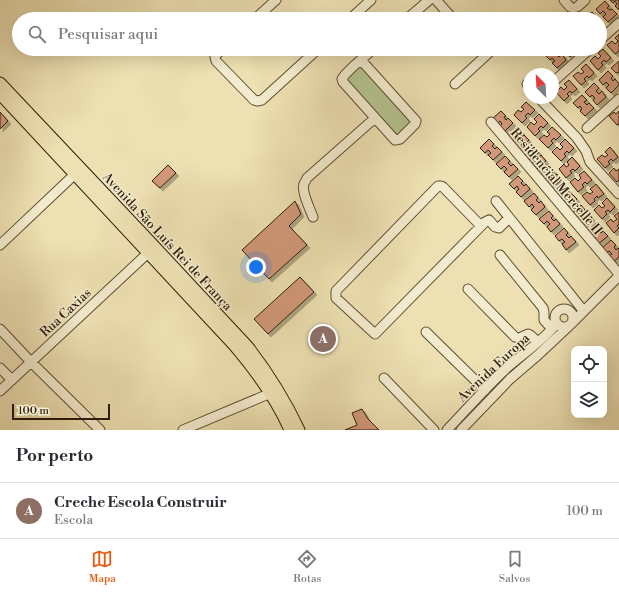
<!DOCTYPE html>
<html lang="pt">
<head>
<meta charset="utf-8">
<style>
	body { margin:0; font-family:"Libre Bodoni",serif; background:#f7f7f7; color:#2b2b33 }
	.controls { position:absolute; right:12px; bottom:12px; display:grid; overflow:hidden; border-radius:8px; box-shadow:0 4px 16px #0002 }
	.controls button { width:36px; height:36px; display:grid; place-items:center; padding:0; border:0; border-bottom:1px solid #e1e1e2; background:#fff; color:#2b2b33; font:20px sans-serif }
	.compass { position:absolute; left:523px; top:68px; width:36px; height:36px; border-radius:50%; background:#fff; box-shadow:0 4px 16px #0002; rotate:336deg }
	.scale { position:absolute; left:12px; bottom:10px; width:98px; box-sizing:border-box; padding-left:4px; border:2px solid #2f1e09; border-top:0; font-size:11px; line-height:14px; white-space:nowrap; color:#2f1e09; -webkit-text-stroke:3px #f3ebcd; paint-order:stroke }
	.you { position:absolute; left:256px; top:267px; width:14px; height:14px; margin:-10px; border:3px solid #fff; border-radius:50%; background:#1a73e8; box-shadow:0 0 0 6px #1a73e833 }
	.badge { display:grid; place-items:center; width:26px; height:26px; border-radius:50%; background:#ea580c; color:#fff; font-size:13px; font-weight:700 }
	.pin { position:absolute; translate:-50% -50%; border:2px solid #fff; box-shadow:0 1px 4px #0006 }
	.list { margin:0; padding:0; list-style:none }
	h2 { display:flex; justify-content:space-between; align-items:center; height:52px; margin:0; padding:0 16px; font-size:17px }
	h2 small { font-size:13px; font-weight:400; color:#7c7c81 }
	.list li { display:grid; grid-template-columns:26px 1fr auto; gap:12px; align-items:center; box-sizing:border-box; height:56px; padding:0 16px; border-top:1px solid #e1e1e2 }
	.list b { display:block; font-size:15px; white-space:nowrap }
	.list p { margin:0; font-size:13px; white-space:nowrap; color:#7c7c81 }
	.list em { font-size:13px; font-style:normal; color:#7c7c81 }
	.icon { flex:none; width:22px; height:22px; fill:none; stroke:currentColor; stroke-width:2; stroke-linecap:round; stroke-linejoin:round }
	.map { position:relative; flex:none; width:619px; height:430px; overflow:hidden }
	.search { position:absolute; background:#fff; box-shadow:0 4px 16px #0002; left:12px; right:12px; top:12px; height:44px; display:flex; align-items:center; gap:10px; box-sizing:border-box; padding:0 14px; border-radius:22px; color:#7c7c81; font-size:15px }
	.sheet { height:108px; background:#fff }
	nav { display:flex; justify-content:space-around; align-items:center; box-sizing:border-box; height:56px; border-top:1px solid #e1e1e2; background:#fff; font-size:11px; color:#7c7c81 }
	nav a { display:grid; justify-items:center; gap:2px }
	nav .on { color:#ea580c }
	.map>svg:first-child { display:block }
	.green { fill:#b4c38f; stroke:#72704c }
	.building { fill:#d2997a; stroke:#2f1e09; filter:url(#shadow) }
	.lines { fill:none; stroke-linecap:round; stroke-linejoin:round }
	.minor-casing { stroke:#5e4e33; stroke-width:11 }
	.major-casing { stroke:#2f1e09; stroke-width:13 }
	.minor { stroke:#f3ebcd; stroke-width:9 }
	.major { stroke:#ede0b2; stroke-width:11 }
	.labels { text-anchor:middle; stroke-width:3; stroke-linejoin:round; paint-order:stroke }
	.street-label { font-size:13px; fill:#2f1e09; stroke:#f3ebcd }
</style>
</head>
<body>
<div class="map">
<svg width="619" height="430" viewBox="0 0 619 430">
	<defs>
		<filter id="shadow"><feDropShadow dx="3" dy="3" stdDeviation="0" flood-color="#0004"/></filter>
	</defs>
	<rect width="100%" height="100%" fill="#ede0b2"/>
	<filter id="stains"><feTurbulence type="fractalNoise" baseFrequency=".005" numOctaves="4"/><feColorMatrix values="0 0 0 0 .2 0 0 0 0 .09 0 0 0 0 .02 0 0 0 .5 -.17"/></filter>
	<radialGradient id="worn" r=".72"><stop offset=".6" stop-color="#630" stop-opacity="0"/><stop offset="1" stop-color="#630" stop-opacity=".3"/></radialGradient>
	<!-- green -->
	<path class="green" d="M361 65 412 120 399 136 396 135 347 82V78Z"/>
	<!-- building -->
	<path class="building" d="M610 0H619V10L615 6 617 4 615 1 613 3Z
		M605 1 609 6 607 8 610 10 612 9 617 14 608 22 603 17 606 14 603 11 600 14 596 9Z
		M592 12 597 17 595 19H584Z
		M600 20 604 25 600 29Z
		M619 34V51L615 54 607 45 612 41 615 44 618 41 615 38Z
		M551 49H557L559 51 556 54 559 57 562 54 566 60 557 68 552 63 555 61 552 58 550 60 545 55Z
		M566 49H578L570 57 565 51 567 50Z
		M603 49 611 58 606 62 604 60 601 63 603 65 598 70 590 61 595 56 598 59 601 56 598 53Z
		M619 61V73L618 72 616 73 611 68Z
		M586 64 594 73 589 78 587 76 584 79 586 81 581 85 573 76 578 72 581 74 584 72 581 69Z
		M608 71 613 76 611 78 613 81 615 79 619 84V85L611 93 606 88 609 85 606 82 603 85 599 80Z
		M569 80 577 89 572 93 570 91 567 94 569 96 564 101 556 92 561 87 564 90 567 87 564 84Z
		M594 83 599 88 596 91 599 94 602 91 606 97 597 105 593 100 595 98 592 95 590 97 585 92Z
		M582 95 587 100 584 102 587 105 589 103 594 108 585 116 580 111 582 109 580 106 578 108 573 103Z
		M526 102 535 110 530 115 528 113 525 116 527 118 522 123 514 115 518 110 521 112 524 109 521 107Z
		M501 111 506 116 504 117 506 120 508 118 513 123 504 132 499 127 502 124 500 121 497 124 492 119Z
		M619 111V124L617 125 609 116 614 112 616 114Z
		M0 112 8 121 0 129Z
		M539 114 548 123 543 128 541 126 538 129 540 131 535 136 527 127 531 122 534 125 537 122 534 119Z
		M517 127 522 132 520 134 522 137 524 135 529 140 520 149 515 144 518 141 516 138 513 141 508 136Z
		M552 127 561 135 556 140 554 138 551 141 553 143 548 148 539 139 544 135 547 137 550 134 547 132Z
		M489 139 494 144 492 146 495 149 497 147 502 152 493 160 488 155 491 153 488 150 485 153 480 148Z
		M565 139 574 148 569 153 567 151 564 154 566 156 561 161 552 152 557 147 560 150 563 147 560 144Z
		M534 147 539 152 537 154 539 157 541 155 546 161 537 169 532 163 535 161 532 158 529 160 525 155Z
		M610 147 618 157 613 161 611 159 608 162 610 164 605 168 597 159 602 155 605 157 608 155 605 152Z
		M505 156 510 161 508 163 511 166 513 164 518 169 509 177 504 172 507 169 504 166 501 169 496 164Z
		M572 157 580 166 575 171 573 169 570 171 572 173 566 178 559 169 564 164 566 167 569 165 567 162Z
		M168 165 176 173 160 188 152 181Z
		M549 166 554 171 552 173 554 176 557 174 561 180 552 188 547 182 550 180 548 177 545 179 540 174Z
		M614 168 616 171 619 169V180L617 182 609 173Z
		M584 171 592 180 587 184 585 182 582 185 584 187 578 192 570 182 575 178 578 181 581 178 579 175Z
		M518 176 523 181 521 183 524 186 526 184 530 189 521 197 516 192 519 189 517 186 514 189 509 184Z
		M596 184 604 194 598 198 597 196 594 199 595 201 590 205 582 196 587 192 590 194 593 192 590 189Z
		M565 185 569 191 567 192 570 195 572 194 577 199 567 207 563 201 566 199 563 196 560 198 555 193Z
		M534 193 538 198 536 200 539 203 541 201 545 207 536 215 531 210 534 207 532 204 529 207 524 201Z
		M607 198 615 207 610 212 608 210 605 212 607 214 602 219 594 210 599 205 602 208 605 206 602 203Z
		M295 201 301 214 289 226 307 245 269 279 242 250Z
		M581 205 585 210 583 212 586 215 588 213 592 218 583 226 579 221 582 219 579 216 576 218 572 213Z
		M549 211 553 216 551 218 554 221 556 219 560 224 551 232 547 227 550 224 547 221 544 224 539 219Z
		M619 212V224L617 226 619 228 614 233 606 223 611 219 613 222 617 219 614 216Z
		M596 223 600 228 598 230 601 233 603 231 608 236 598 244 594 239 597 236 594 233 591 236 587 231Z
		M564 228 568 233 566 235 569 238 571 236 576 242 566 250 562 244 565 242 562 239 559 241 555 236Z
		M611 240 616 245 614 247 616 250 618 248 619 249V257L613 262 609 256 612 254 609 251 606 253 602 248Z
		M300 277 314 292 268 334 254 319Z
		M362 409 368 419 379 430H345L357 425 352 413Z"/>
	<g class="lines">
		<defs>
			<path id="minor" d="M436 0 453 19
				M564 0 570 7 573 8 577 7 585 0
				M255 19 276 0
				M350 19 371 0
				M407 19 429 0
				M525 19 526 18
				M600 40 619 23
				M222 49 216 55 215 57 216 61 254 100 257 101 262 100 318 49
				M361 60 416 121 415 124 400 139 395 140 343 82 342 79C347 70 366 56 373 49
				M553 82 590 49
				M455 84 493 49
				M527 84 529 87
				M539 98 577 138 586 151 590 162 619 194
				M491 122 619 274
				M587 128 619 99
				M496 201 582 309 583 312
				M313 217C310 209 301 191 304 184 304 183 307 179 307 178L375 118
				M481 226 443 187 441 186H438L336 291V298L375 334 485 222 489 220 495 227 499 228 509 218
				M0 245 75 174
				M500 255 543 308 544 312V320L552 329
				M468 289 515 337 519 338 528 334 530 335 538 342
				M555 318a9 9 0 1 1 18 0a9 9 0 1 1-18 0Z
				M571 324 619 276
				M0 329 31 362 100 430
				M426 332 485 390
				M0 368 12 380
				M384 378 434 430
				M0 391 148 253
				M183 430 271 393
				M447 430C467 409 487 386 509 366 525 352 544 340 557 323
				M461 430 510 379 538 355 569 326"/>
			<path id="major" d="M0 83 154 246 248 347C268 373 285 400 299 430
				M0 94 234 345C257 372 276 398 290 430"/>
		</defs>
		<!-- minor casing -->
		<use href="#minor" class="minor-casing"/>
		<!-- major casing -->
		<use href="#major" class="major-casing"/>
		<!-- minor -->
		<use href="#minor" class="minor"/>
		<!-- major -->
		<use href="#major" class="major"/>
	</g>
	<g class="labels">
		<!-- street labels -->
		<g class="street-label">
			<text transform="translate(557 181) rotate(50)" y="5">Residencial Mercelle II</text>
			<text transform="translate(168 241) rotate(47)" y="5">Avenida São Luís Rei de França</text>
			<text transform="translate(65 312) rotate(-43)" y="5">Rua Caxias</text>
			<text transform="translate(493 367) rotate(-43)" y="5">Avenida Europa</text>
		</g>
	</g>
	<rect width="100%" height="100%" filter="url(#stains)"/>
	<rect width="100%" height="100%" fill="url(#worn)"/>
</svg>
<div class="controls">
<button><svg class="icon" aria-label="locate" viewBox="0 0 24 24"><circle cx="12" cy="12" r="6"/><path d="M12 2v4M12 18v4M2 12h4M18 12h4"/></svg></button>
<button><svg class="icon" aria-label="layers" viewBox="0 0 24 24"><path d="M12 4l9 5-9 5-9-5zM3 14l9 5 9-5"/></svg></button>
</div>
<svg class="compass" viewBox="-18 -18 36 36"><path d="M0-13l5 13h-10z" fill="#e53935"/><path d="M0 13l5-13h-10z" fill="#7c7c81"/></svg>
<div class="scale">100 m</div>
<div class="you"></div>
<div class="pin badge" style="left:323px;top:339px;background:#8d6e63">A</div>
<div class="search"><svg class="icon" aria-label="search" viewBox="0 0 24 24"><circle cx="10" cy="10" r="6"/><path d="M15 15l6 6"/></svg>Pesquisar aqui</div>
</div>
<section class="sheet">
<h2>Por perto<small></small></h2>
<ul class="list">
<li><span class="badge" style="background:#8d6e63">A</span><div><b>Creche Escola Construir</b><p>Escola</p></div><em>100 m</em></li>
</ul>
</section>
<nav>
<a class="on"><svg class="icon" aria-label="map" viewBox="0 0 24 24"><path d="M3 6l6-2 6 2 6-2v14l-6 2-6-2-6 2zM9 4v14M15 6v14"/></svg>Mapa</a>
<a><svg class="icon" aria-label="directions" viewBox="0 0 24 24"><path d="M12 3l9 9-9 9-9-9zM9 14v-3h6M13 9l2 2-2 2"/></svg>Rotas</a>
<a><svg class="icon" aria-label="saved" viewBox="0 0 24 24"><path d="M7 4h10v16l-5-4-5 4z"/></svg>Salvos</a>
</nav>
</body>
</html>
